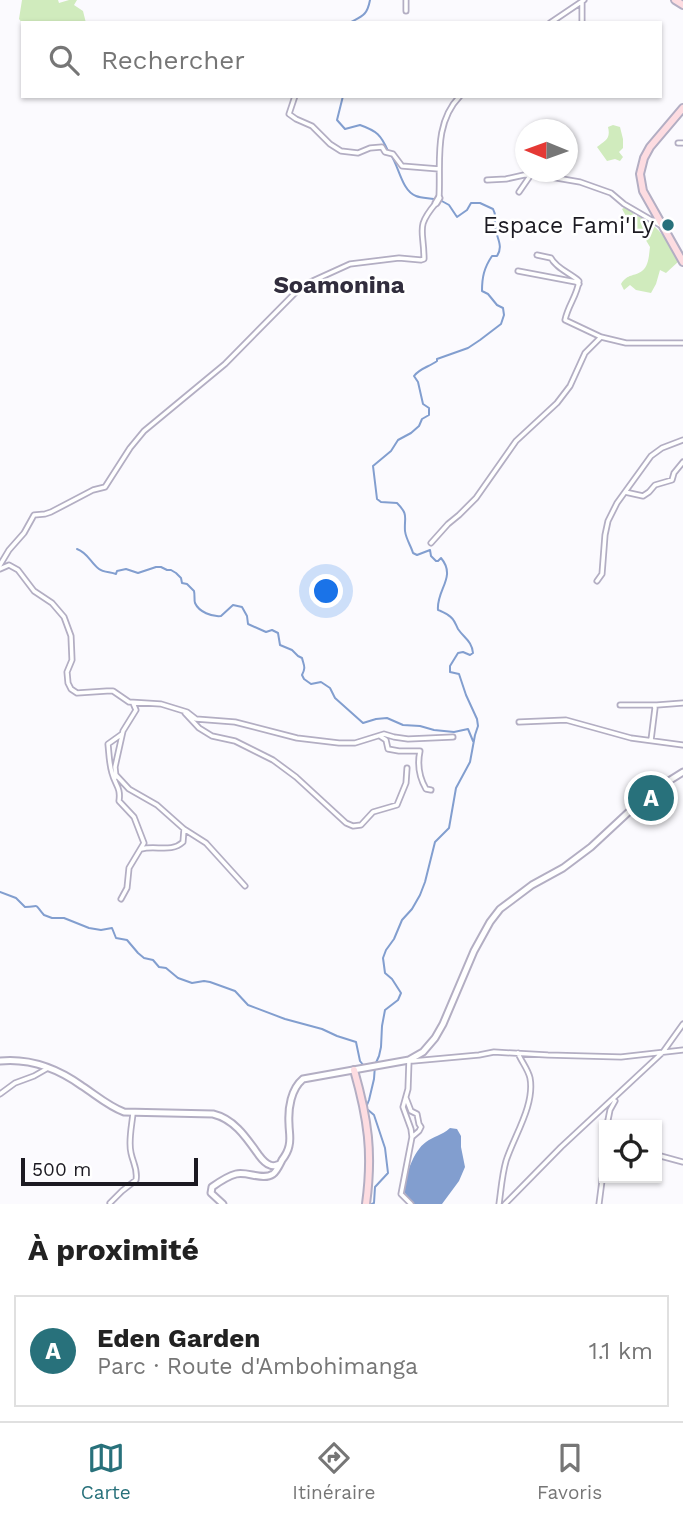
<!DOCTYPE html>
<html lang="fr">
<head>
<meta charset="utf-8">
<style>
	body { margin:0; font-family:"Work Sans",sans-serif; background:#f2f2f2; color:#222 }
	.controls { position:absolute; right:21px; bottom:21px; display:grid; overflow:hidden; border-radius:0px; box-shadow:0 2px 5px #0004 }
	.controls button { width:63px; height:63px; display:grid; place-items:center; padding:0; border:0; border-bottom:2px solid #e0e0e0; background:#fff; color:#222; font:35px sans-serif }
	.compass { position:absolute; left:515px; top:119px; width:63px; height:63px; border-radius:50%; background:#fff; box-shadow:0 2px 5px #0004; rotate:271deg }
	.scale { position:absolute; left:21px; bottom:18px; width:177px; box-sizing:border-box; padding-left:7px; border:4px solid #1c1a22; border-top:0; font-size:19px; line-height:24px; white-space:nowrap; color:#1c1a22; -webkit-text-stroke:5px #fff; paint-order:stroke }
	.you { position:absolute; left:327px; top:592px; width:24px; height:24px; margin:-18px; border:5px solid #fff; border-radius:50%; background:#1a73e8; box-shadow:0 0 0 10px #1a73e833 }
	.badge { display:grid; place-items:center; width:46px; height:46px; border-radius:50%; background:#28717b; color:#fff; font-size:23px; font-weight:700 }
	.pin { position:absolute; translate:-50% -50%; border:4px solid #fff; box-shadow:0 2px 7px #0006 }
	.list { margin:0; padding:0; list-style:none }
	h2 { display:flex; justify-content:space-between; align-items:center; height:91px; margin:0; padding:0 28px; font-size:30px }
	h2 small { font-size:23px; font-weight:400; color:#767676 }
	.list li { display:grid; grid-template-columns:46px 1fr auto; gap:21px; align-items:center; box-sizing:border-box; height:112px; margin:0 14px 14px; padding:0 14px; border:2px solid #e0e0e0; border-radius:0px }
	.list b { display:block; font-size:26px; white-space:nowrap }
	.list p { margin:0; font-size:23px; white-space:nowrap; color:#767676 }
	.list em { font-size:23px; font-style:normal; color:#767676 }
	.icon { flex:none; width:38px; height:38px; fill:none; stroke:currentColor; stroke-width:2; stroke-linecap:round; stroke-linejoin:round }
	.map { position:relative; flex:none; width:683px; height:1204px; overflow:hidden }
	.search { position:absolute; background:#fff; box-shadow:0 2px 5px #0004; left:21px; right:21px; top:21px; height:77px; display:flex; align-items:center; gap:18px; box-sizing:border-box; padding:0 24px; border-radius:0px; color:#767676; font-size:26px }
	.sheet { height:217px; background:#fff }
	nav { display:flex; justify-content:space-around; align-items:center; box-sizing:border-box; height:98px; border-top:2px solid #e0e0e0; background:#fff; font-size:19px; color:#767676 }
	nav a { display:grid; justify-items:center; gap:4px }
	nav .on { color:#28717b }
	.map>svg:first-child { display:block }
	.green { fill:#d0ebbd }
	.water { fill:#829ecf }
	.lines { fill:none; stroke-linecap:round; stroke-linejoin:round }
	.stream { stroke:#829ecf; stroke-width:2 }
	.minor-casing { stroke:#b3aec3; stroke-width:7 }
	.tertiary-casing { stroke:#b3aec3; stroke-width:9 }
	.secondary-casing { stroke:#b3aec3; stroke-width:10 }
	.minor { stroke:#fff; stroke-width:3.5 }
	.tertiary { stroke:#fff; stroke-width:5 }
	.secondary { stroke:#fddce1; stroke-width:6 }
	.poi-dot { fill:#28717b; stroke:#fff; stroke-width:2.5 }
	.labels { text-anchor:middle; stroke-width:5; stroke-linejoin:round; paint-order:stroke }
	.poi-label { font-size:23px; fill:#1c1a22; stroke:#fff; text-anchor:end }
	.neighbourhood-label { font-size:24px; font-weight:bold; fill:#312d3d; stroke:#fff }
</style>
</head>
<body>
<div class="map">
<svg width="683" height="1204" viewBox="0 0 683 1204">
	<rect width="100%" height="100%" fill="#fbfafe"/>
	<!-- green -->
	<path class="green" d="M22 0H58L59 3 69 0H77L74 5 83 11 86 23H23V24L19 19Z
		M613 125 620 127 623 139V148L619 152 623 157 620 161 615 159 607 161 597 147C605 141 611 139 608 127Z
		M625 207 631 210 634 215C657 222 668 241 679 261L666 273 660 270 656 284 651 293 636 290 630 285 624 290 621 284C628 273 634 277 642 271 649 266 649 254 650 247L644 237 634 230 622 209Z"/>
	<!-- water -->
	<path class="water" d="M450 1128 457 1129 461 1136V1147L465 1167 459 1181 442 1204H414L404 1192C405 1177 413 1151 426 1142 434 1136 441 1136 450 1128Z"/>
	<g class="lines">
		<!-- stream -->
		<path class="stream" d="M349 23C362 16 367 16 370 0
			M343 96 337 120 345 129 360 125C377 131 381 135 388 151
			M391 155C399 167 402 191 416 196 421 198 429 198 434 199
			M77 549C88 553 90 562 99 569 103 572 110 572 116 574L117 571 126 569 138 573 156 567H161L167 570H171L176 573 181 578 182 583 187 584 194 591C195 595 194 600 195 603 199 612 212 617 221 616L233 605 242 607 247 616 248 624 266 632 272 630 278 633 280 645 292 650 298 656 302 658C304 666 306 667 302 675L304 679 311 684 321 682 330 688 335 698 363 723 376 719 387 718 403 725 420 726 434 730 454 732 468 729 473 741
			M0 892 16 898 25 907C41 907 33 902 44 915L52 918H64L89 928 101 930 112 928 116 938 127 940 138 953 144 958 153 960 159 967 166 968 178 978 192 983 204 981 210 982 235 991 248 1005 285 1019 322 1029 337 1036 356 1042 360 1061 364 1066
			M372 1204 374 1203 375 1187 388 1173 385 1148 374 1115 367 1109V1105L369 1100 374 1079 375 1065 379 1056 381 1047 382 1026 385 1010 398 1000 401 993 392 979 385 973 383 958 386 950 394 939 402 920 412 909 420 895 425 882 435 842 449 828 456 788 470 762 475 735 478 726 477 719 466 695 459 674 450 672V666L458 653 463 652 470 655 473 653C472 641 464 638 458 629 455 623 454 618 448 615 447 614 439 610 438 610 436 590 457 577 441 558L438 561H436L431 556 430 550 417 555 413 553C411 546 406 539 405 531 404 517 409 515 397 503L381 502 377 499 373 466 391 451 398 440 411 433 419 426 422 419 429 415V408L423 404 418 382 414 376C420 368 429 367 437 361V359L468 348 480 340 501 324 504 315 503 308 497 305 488 294 482 291C482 277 484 268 492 256H497C504 245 496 238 495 226 494 218 497 216 493 209L480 203H471L467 210 457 217 449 205 440 200"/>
		<defs>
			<path id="minor" d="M406 0V11
				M582 2V23
				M550 23 584 0
				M295 96 289 114 296 119 312 126 330 144 341 151 358 153 370 148 382 147 385 152 393 154 402 166 439 169
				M678 143H683
				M487 180 506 179 524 175H539L580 182 611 193 624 204 660 225
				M519 192 530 176
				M439 197C441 163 433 124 460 96
				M537 255 551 258C556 268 570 273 579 281 577 296 568 305 565 320L601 337 626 343H683
				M518 271 576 282 579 284
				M625 492 643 496 649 492 655 485 672 480 674 473 683 462
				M431 543 448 524 459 515 476 498 516 441 557 403 570 386 585 353 601 337
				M0 565 9 550 24 533 34 515 45 514 51 512 93 490 105 487 130 448 144 431 225 364 295 293 306 284 350 264 399 258 421 260 424 259C424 229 415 228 436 203
				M0 569 9 565 18 570 34 591 52 603 64 617 71 636 72 660 67 672 68 683 71 689 77 693 107 691H113L129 702 161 704 187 712 196 719 235 722 297 738 339 743H355L384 734 394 737 408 739 453 737
				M597 581 602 574 605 535 608 521 617 503 651 456 662 448 683 440
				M620 705H657L683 703
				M185 713 199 728 212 736 235 741 273 760 296 777 346 823 353 826 361 825 373 812 397 805 406 783 407 768
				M519 722 566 720 631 738 683 745
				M380 736 386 740 388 749 399 751H420C417 765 419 777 426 789L431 790
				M651 740 655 708 654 705
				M116 775 129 789 157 805 184 829 206 843 245 886
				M116 777 115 767 123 731 136 710 133 703
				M141 849C156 845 171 853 183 842L184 829
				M121 899 127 888 129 868 144 843 134 817 119 801C121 787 115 785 112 773 109 763 109 753 108 744L122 734
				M0 1094 15 1083 34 1076 48 1068
				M406 1098 411 1111 417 1114 419 1124 421 1127 419 1131 412 1137
				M607 1125 610 1110 615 1101
				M657 1155 683 1162
				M110 1203 122 1191 136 1180C138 1169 133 1163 131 1153 128 1141 132 1125 133 1113
				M411 1204 401 1194 412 1137 411 1129 403 1107 408 1089 409 1060 413 1061 479 1055 494 1052 548 1055 621 1057 683 1050
				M499 1204C501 1190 502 1175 506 1161 514 1136 535 1105 530 1078 528 1069 521 1061 518 1053
				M505 1204 561 1147 663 1052 683 1024
				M599 1204 604 1165"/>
			<path id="tertiary" d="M436 203 439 198
				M0 1061C31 1058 57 1068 82 1086 96 1095 108 1106 124 1112L213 1114C234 1119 246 1137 258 1154 261 1158 264 1163 270 1165 274 1167 276 1165 280 1164
				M223 1204 211 1193 212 1187C219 1182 228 1176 236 1174 247 1171 263 1181 273 1174 277 1171 280 1164 282 1160 285 1156 288 1151 289 1146 291 1139 289 1131 289 1124 288 1108 291 1089 303 1079L409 1060 423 1052 435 1038 443 1024 474 951 490 922 500 909 532 885 563 868 591 847 648 794 683 772"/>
			<path id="secondary" d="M675 0 683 5
				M683 108 650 147 644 158 640 174 643 191 683 262
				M354 1070C368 1119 373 1153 366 1204"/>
		</defs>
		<!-- minor casing -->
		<use href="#minor" class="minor-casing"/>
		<!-- tertiary casing -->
		<use href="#tertiary" class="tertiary-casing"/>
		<!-- secondary casing -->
		<use href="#secondary" class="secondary-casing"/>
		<!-- minor -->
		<use href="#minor" class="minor"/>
		<!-- tertiary -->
		<use href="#tertiary" class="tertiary"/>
		<!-- secondary -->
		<use href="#secondary" class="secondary"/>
	</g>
	<!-- markers -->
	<circle class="poi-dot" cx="668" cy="225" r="7"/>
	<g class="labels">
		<!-- poi labels -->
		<g class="poi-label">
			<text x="654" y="233">Espace Fami'Ly</text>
		</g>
		<!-- neighbourhood labels -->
		<g class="neighbourhood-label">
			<text x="339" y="293">Soamonina</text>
		</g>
	</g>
</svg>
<div class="controls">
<button><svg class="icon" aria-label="locate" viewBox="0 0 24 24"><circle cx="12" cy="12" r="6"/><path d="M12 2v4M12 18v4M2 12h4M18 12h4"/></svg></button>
</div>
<svg class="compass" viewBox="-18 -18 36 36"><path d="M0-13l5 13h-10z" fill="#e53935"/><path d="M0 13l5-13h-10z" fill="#767676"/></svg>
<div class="scale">500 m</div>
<div class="you"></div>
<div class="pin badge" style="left:651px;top:798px">A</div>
<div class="search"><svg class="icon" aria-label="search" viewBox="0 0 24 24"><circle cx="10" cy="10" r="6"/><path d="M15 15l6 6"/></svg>Rechercher</div>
</div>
<section class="sheet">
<h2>À proximité<small></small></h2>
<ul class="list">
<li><span class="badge">A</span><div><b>Eden Garden</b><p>Parc · Route d'Ambohimanga</p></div><em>1.1 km</em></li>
</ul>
</section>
<nav>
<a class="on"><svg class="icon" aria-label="map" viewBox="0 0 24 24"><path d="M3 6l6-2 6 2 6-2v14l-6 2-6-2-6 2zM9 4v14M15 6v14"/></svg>Carte</a>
<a><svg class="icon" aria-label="directions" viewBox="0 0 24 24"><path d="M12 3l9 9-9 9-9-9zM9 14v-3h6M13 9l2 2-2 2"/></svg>Itinéraire</a>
<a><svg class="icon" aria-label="saved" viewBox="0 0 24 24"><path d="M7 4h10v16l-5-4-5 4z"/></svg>Favoris</a>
</nav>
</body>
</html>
